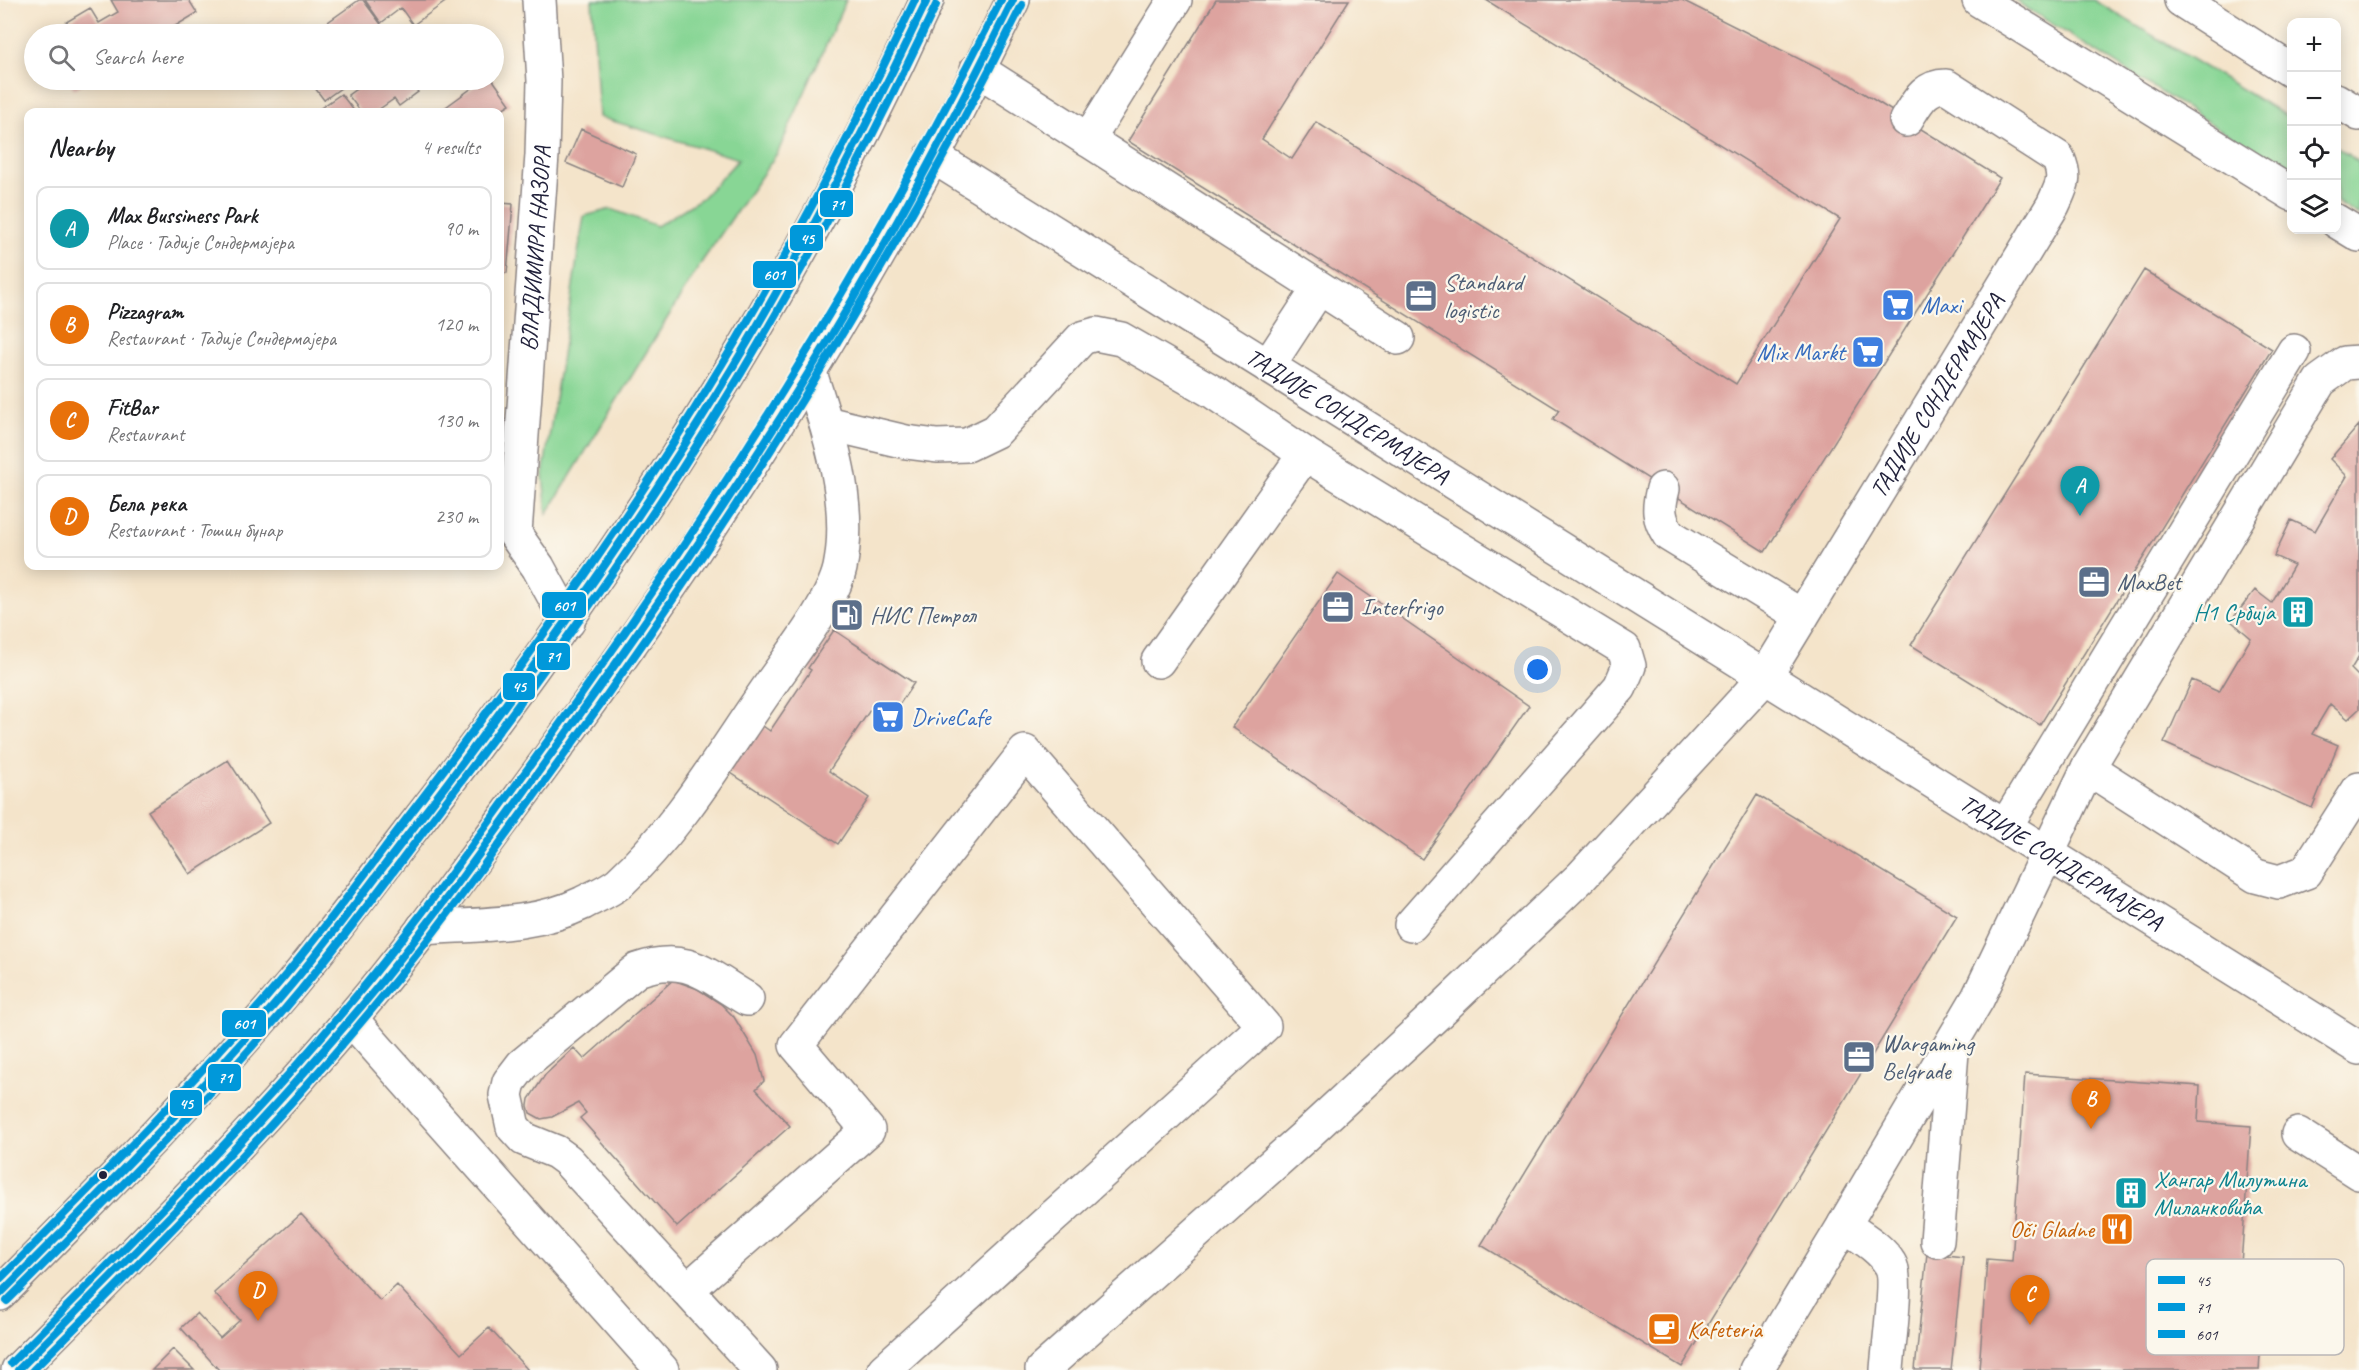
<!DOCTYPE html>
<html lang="en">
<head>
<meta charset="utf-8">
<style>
	body { margin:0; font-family:Caveat,sans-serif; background:#f2f2f2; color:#202124 }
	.controls { position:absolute; right:18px; top:18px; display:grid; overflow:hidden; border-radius:12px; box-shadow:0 3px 15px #0003 }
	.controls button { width:54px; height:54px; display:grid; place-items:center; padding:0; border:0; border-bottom:2px solid #e0e0e0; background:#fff; color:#202124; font:30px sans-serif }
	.you { position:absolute; left:1538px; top:670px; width:21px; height:21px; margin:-15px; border:4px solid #fff; border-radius:50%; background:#1a73e8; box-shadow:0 0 0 9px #1a73e833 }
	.badge { display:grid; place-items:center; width:39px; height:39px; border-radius:50%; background:#db2777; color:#fff; font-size:20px; font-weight:700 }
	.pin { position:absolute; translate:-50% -50px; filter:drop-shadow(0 2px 3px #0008) }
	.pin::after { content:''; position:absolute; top:32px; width:21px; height:18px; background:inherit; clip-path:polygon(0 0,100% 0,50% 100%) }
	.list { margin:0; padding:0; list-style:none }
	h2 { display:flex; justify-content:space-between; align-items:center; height:78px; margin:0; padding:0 24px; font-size:26px }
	h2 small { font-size:20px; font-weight:400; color:#757577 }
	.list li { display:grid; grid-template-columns:39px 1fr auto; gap:18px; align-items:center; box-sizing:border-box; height:84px; margin:0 12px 12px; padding:0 12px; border:2px solid #e0e0e0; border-radius:12px }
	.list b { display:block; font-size:22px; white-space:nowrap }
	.list p { margin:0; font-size:20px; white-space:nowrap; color:#757577 }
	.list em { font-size:20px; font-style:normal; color:#757577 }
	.icon { flex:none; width:33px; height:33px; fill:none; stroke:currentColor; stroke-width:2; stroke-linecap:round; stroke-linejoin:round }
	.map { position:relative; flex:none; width:2359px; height:1370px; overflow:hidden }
	.search { position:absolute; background:#fff; box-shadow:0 3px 15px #0003; left:24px; top:24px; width:480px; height:66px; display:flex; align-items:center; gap:15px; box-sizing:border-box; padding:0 21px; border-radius:33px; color:#757577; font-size:22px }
	.panel { position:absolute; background:#fff; box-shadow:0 3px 15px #0003; left:24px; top:108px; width:480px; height:462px; border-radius:12px }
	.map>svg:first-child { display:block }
	.green { fill:#88d695; stroke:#557c68; stroke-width:1.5 }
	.building { fill:#dda39f }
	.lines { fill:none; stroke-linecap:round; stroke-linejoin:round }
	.minor-casing { stroke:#8b8382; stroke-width:36 }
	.major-casing { stroke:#8b8382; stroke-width:36 }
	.minor { stroke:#fff; stroke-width:33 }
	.major { stroke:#fff; stroke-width:33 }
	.bus-1-casing { stroke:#fbf7ec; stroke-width:12 }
	.bus-2-casing { stroke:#fbf7ec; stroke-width:12 }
	.bus-3-casing { stroke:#fbf7ec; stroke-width:12 }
	.bus-1 { stroke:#0098da; stroke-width:8 }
	.bus-2 { stroke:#0098da; stroke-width:8 }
	.bus-3 { stroke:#0098da; stroke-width:8 }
	.bus-dot { fill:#22223b; stroke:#fbf7ec; stroke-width:2 }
	.labels { text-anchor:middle; stroke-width:4.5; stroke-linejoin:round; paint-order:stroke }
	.street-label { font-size:24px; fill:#22223b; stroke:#fbf7ec }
	.service-label { font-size:24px; fill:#4e5e75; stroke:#fbf7ec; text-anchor:start }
	.shop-label { font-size:24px; fill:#366cbe; stroke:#fbf7ec; text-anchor:start }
	.culture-label { font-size:24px; fill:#0d838f; stroke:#fbf7ec; text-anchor:end }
	.food-label { font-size:24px; fill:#c56008; stroke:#fbf7ec; text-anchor:end }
	.key { fill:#fbf7ec; stroke:#bab7b7; stroke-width:1.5 }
	.key-label { font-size:16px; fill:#22223b }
	.line-badge { stroke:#fbf7ec; stroke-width:2 }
	.badge-label { font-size:16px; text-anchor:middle; font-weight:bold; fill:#fff }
</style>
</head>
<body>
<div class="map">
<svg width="2359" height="1370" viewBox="0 0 2359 1370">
	<rect width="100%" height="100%" fill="#fbf7ec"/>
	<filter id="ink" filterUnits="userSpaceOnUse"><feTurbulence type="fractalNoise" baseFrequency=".0167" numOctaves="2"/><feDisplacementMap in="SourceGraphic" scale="12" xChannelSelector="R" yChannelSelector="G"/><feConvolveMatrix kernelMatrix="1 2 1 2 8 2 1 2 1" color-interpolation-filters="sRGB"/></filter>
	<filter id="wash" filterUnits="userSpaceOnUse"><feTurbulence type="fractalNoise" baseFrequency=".008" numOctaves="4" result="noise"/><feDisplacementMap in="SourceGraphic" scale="24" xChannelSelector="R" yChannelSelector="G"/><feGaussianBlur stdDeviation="1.35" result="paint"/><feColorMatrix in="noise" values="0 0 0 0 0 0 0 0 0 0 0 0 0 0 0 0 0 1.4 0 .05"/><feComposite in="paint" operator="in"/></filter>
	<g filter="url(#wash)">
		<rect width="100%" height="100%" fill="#f4e4ca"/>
		<!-- green -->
		<path class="green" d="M592 0H846L778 152 703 260 547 514 543 475 584 216 611 209 657 226 702 198 739 159 599 117Z
			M2014 0H2094L2291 119V174Z
			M2336 147 2359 162V216L2337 202Z"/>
		<g id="blocks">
			<!-- building -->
			<path class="building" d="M111 0H189L197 13 162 34H46L90 8 99 23 118 12Z
				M359 0H363L383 27 373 34H311Z
				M365 0H448L413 25 401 8 381 23Z
				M1216 0H1349L1262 139 1292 159 1316 122 1736 384 1840 219 1486 0H1682L1847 83 2000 178 1765 552 1553 419 1559 410 1128 141Z
				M69 80H89L74 89Z
				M309 80H352L324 100Z
				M369 80H409L418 92 399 106 394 99 375 112H361L348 95Z
				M483 80H493L510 104 497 112H439Z
				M341 94 355 112H315Z
				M581 129 636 154 622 187 566 163Z
				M500 203 513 204 507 273H500Z
				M2144 270 2272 349 2040 725 1911 645Z
				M2359 425V656L2351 669 2359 677V709L2348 719 2330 704 2312 734 2338 745 2312 808 2164 743 2192 680 2219 692 2251 638 2231 621 2255 590 2272 603 2294 565 2274 556 2291 520 2315 531 2347 476 2330 459Z
				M1338 574 1529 706 1422 859 1232 727Z
				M834 630 914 683 888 721 870 710 829 771 869 798 838 844 722 767 753 719 770 731 811 670 808 668Z
				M228 760 269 823 190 874 148 811Z
				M1757 795 1957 916 1682 1367 1481 1245Z
				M673 980 698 989 721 1004 734 1017 757 1055 764 1081 756 1089 790 1126 677 1227 580 1118 586 1113 578 1103 552 1117 541 1119 530 1113 528 1106 529 1099 545 1075 574 1048 584 1059Z
				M2025 1074 2200 1086 2198 1122 2251 1126 2240 1278 2265 1280 2259 1370H1979L1987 1259 2012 1261Z
				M301 1214 380 1301 397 1285 461 1354 489 1328 528 1370H219L181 1328 197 1313 220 1338 240 1320 214 1293Z
				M1927 1253 1963 1257 1951 1370H1915Z
				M173 1349 194 1370H152Z"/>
		</g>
	</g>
	<g filter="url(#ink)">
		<use href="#blocks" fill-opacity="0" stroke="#8b8382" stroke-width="1.5"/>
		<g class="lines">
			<defs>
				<g id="minor">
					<path d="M977 69 1398 338"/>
					<path d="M1088 140 1175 0"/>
					<path id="s1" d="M932 156 2359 1048"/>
					<path d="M1268 366 1319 288"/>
					<path d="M826 423 906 442 937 446 967 445 996 431 1082 338 1096 334 1121 339 1215 393 1305 454 1624 649 1629 666 1620 687 1411 925"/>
					<path d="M1663 489C1658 508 1658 518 1669 535L1802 616"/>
					<path d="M502 516 538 567 568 622"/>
					<path id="s2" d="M515 533 542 155 544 81 539 0"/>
					<path d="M1158 661 1305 454"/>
					<path d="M2088 768 2256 876 2279 882 2306 872 2359 789"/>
					<path d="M2005 827 2294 351"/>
					<path d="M423 928C476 924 534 927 583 903 594 897 609 891 619 883 680 827 723 752 770 685 791 655 832 603 840 568 853 503 830 434 810 373"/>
					<path d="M351 1019 662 1370"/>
					<path d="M2298 1134 2359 1173"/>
					<path d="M1937 1241 1952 1052"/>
					<path d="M687 1290 567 1160 556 1152 524 1139 513 1127 506 1095 509 1082 522 1065 637 970C686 952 706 975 747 999"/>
					<path d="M760 1370 687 1290 868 1130 796 1045 1025 752 1264 1026 884 1370"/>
					<path id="s3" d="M1042 1370 1305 1136 1438 1013 1582 876 1765 677 2053 205C2062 185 2067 179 2058 158L1946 86C1924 86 1917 103 1906 120"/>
					<path d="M1756 1370 1844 1225"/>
					<path d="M1887 1370C1888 1350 1899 1277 1890 1264 1880 1247 1860 1237 1844 1225L1978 998 2088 768 2320 381 2345 363 2359 362"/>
				</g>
				<path id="major" d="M1979 0 2292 194
					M2181 0 2292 71
					M2336 100 2359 114
					M2336 221 2359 235
					M0 1294C100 1193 200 1093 292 984 335 932 374 878 415 825 614 569 793 296 927 0
					M18 1370C133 1255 248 1140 353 1016 414 945 468 867 524 792 709 543 878 280 1013 0"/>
			</defs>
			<!-- minor casing -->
			<use href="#minor" class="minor-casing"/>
			<!-- major casing -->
			<use href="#major" class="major-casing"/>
			<!-- minor -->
			<use href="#minor" class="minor"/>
			<!-- major -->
			<use href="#major" class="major"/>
			<defs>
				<path id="bus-1" d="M0 1294C100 1193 201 1093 292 984 340 926 384 865 430 806 548 650 662 490 760 321 821 216 875 109 927 0
					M18 1370C141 1247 264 1124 375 990 433 919 486 845 539 771 648 621 753 468 847 309 907 208 961 105 1013 0"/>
				<path id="bus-2" d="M7 1301C108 1200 209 1100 300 991 348 933 393 872 438 812 557 656 671 496 769 326 830 221 884 114 936 5
					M33 1370C153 1250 274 1129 382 997 442 925 496 848 551 773 731 526 886 278 1022 5"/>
				<path id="bus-3" d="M0 1279C97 1181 194 1084 283 978 332 920 377 857 424 796 541 642 653 484 750 317 810 214 864 108 915 0
					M11 1363C133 1240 256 1118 366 984 425 912 479 836 534 760 711 518 867 268 1001 0"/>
			</defs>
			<!-- bus-1 casing -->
			<use href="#bus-1" class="bus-1-casing"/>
			<!-- bus-2 casing -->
			<use href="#bus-2" class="bus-2-casing"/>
			<!-- bus-3 casing -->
			<use href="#bus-3" class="bus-3-casing"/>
			<!-- bus-1 -->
			<use href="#bus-1" class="bus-1"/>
			<!-- bus-2 -->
			<use href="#bus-2" class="bus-2"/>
			<!-- bus-3 -->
			<use href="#bus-3" class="bus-3"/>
		</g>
	</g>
	<!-- icons -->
	<defs>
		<symbol id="office-square" viewBox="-11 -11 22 22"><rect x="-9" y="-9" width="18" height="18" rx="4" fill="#5c6f8a" stroke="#fbf7ec"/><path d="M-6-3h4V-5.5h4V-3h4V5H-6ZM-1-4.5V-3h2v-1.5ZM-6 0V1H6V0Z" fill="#fff"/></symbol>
		<symbol id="supermarket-square" viewBox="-11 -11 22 22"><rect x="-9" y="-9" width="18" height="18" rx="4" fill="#3f7fe0" stroke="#fbf7ec"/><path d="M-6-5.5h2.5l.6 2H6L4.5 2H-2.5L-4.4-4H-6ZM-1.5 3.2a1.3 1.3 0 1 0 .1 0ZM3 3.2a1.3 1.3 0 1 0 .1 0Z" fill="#fff"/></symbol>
		<symbol id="building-square" viewBox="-11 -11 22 22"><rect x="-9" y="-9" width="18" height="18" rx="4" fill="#0f9aa8" stroke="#fbf7ec"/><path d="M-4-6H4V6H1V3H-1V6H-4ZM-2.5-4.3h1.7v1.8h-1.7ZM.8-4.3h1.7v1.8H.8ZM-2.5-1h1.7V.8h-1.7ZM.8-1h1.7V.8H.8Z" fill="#fff"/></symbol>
		<symbol id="fuel-square" viewBox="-11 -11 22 22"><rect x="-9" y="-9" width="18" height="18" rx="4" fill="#5c6f8a" stroke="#fbf7ec"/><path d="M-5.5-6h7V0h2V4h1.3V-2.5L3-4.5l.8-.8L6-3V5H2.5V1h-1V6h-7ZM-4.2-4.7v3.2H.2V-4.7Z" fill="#fff"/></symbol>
		<symbol id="restaurant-square" viewBox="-11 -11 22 22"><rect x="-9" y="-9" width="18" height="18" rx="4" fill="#e8710a" stroke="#fbf7ec"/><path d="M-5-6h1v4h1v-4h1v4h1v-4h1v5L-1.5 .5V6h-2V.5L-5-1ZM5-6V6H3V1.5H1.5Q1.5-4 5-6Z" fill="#fff"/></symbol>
		<symbol id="cafe-square" viewBox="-11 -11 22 22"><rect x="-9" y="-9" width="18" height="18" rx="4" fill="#e8710a" stroke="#fbf7ec"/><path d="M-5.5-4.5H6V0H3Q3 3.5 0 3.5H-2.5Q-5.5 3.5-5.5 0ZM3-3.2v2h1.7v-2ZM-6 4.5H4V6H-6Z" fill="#fff"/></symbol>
	</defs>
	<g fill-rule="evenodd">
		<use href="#office-square" x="1402" y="277" width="38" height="38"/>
		<use href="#supermarket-square" x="1879" y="286" width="38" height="38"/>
		<use href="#supermarket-square" x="1849" y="333" width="38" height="38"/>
		<use href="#office-square" x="2075" y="563" width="38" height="38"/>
		<use href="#office-square" x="1319" y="588" width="38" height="38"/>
		<use href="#building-square" x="2279" y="593" width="38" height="38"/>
		<use href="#fuel-square" x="828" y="596" width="38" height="38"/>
		<use href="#supermarket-square" x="869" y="698" width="38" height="38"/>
		<use href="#office-square" x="1840" y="1038" width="38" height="38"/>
		<use href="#building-square" x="2112" y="1174" width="38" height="38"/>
		<use href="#restaurant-square" x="2098" y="1210" width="38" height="38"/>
		<use href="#cafe-square" x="1645" y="1310" width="38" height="38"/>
	</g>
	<!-- markers -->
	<circle class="bus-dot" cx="103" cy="1175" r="5"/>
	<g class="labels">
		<!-- street labels -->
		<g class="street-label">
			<text dy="8" stroke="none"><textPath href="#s2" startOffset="285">ВЛАДИМИРА НАЗОРА</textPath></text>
			<text dy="8" stroke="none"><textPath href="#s3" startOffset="1332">ТАДИЈЕ СОНДЕРМАЈЕРА</textPath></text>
			<text dy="8" stroke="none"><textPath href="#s1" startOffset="490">ТАДИЈЕ СОНДЕРМАЈЕРА</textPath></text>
			<text dy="8" stroke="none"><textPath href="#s1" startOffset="1332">ТАДИЈЕ СОНДЕРМАЈЕРА</textPath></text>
		</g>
		<!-- service labels -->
		<g class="service-label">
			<text x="1444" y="290">Standard<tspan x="1444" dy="28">logistic</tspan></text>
			<text x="2117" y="590">MaxBet</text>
			<text x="1361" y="615">Interfrigo</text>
			<text x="870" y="623">НИС Петрол</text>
			<text x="1882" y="1051">Wargaming<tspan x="1882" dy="28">Belgrade</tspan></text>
		</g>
		<!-- shop labels -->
		<g class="shop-label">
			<text x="1921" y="313">Maxi</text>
			<text x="1845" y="360" text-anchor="end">Mix Markt</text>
			<text x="911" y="725">DriveCafe</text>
		</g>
		<!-- culture labels -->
		<g class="culture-label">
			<text x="2275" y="620">Н1 Србија</text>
			<text x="2154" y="1187" text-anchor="start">Хангар Милутина<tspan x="2154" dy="28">Миланковића</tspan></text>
		</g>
		<!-- food labels -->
		<g class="food-label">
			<text x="2094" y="1237">Oči Gladne</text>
			<text x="1687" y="1337" text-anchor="start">Kafeteria</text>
		</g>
	</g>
	<!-- legend -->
	<rect x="2146" y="1259" width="198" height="96" rx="9" class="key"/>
	<rect x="2158" y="1276" width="27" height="8" fill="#0098da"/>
	<rect x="2158" y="1303" width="27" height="8" fill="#0098da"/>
	<rect x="2158" y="1330" width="27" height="8" fill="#0098da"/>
	<g class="key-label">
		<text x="2196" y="1286">45</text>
		<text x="2196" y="1313">71</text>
		<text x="2196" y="1340">601</text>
	</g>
	<g class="line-badge">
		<rect x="819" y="189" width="35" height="29" rx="6" fill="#0098da"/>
		<rect x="789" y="224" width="35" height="28" rx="6" fill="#0098da"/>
		<rect x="752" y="260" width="45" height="29" rx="6" fill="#0098da"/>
		<rect x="541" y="591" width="46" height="28" rx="6" fill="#0098da"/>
		<rect x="536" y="642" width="35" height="29" rx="6" fill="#0098da"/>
		<rect x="502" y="672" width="34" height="29" rx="6" fill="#0098da"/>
		<rect x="221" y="1009" width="46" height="29" rx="6" fill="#0098da"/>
		<rect x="207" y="1063" width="35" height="29" rx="6" fill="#0098da"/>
		<rect x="169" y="1089" width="34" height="28" rx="6" fill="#0098da"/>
	</g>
	<g class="badge-label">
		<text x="837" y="210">71</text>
		<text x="807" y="244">45</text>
		<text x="774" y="280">601</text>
		<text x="564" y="611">601</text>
		<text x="553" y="662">71</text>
		<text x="519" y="692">45</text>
		<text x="244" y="1029">601</text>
		<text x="225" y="1083">71</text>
		<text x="186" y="1109">45</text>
	</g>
</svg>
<div class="controls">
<button>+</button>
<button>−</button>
<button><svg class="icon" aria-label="locate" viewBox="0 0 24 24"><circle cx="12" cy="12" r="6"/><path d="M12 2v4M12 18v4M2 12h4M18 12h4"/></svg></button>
<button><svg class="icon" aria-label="layers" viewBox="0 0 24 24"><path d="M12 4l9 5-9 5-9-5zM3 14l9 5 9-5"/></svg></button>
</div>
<div class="you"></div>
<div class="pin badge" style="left:2080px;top:516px;background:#0f9aa8">A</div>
<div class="pin badge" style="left:2091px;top:1129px;background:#e8710a">B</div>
<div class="pin badge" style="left:2030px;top:1325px;background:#e8710a">C</div>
<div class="pin badge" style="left:258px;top:1321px;background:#e8710a">D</div>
<div class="search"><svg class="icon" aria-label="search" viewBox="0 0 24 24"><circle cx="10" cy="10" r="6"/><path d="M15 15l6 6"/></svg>Search here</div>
<section class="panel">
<h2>Nearby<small>4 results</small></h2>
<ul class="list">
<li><span class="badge" style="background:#0f9aa8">A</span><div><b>Max Bussiness Park</b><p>Place · Тадије Сондермајера</p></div><em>90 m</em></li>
<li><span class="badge" style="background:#e8710a">B</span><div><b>Pizzagram</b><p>Restaurant · Тадије Сондермајера</p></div><em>120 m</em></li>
<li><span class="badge" style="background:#e8710a">C</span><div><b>FitBar</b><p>Restaurant</p></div><em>130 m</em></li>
<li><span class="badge" style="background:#e8710a">D</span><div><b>Бела река</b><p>Restaurant · Тошин бунар</p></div><em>230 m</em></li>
</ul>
</section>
</div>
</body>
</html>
